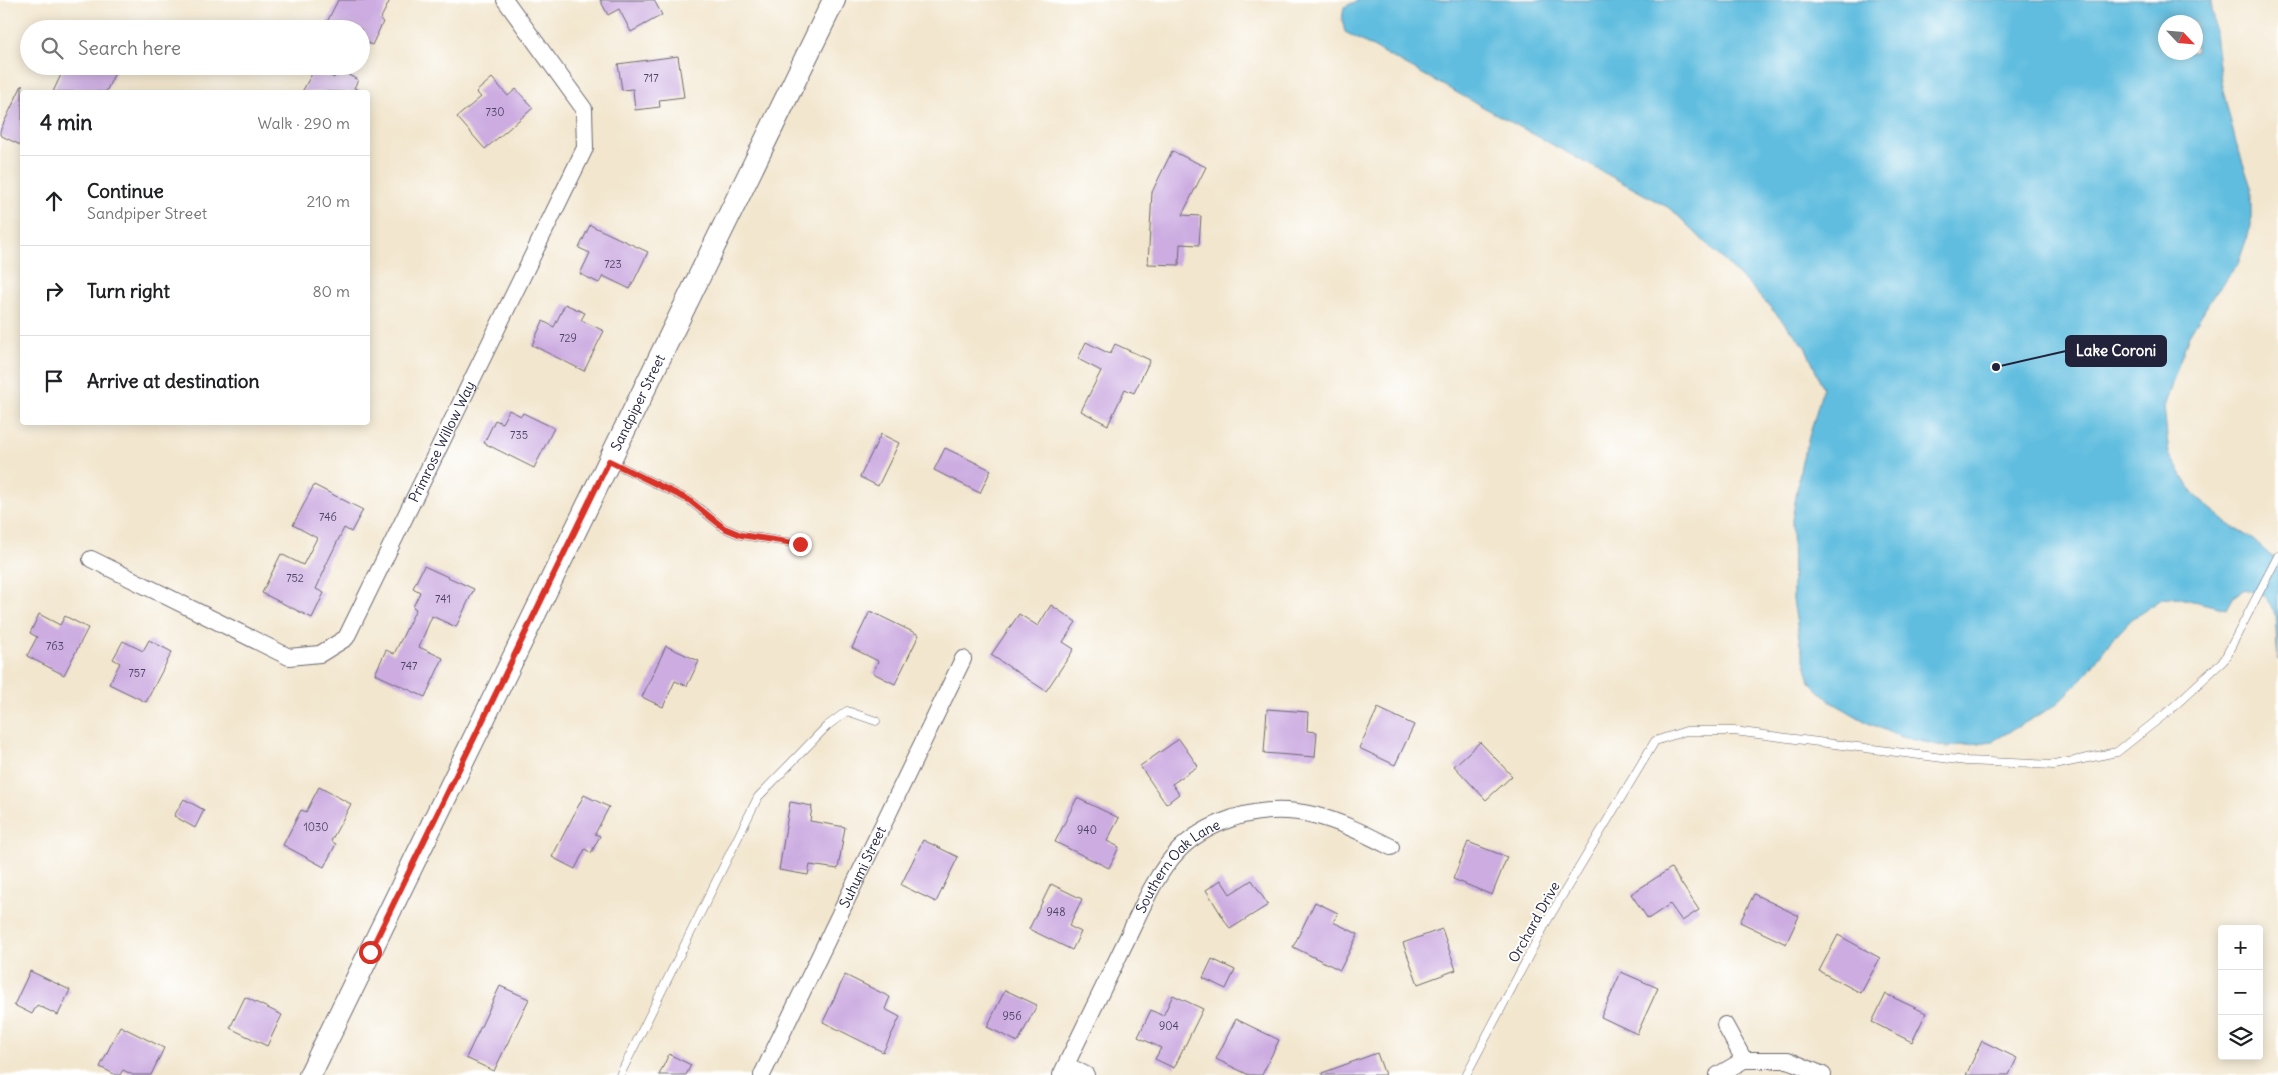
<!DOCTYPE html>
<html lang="en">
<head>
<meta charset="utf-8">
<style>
	body { margin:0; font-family:Delius,sans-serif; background:#f6f6f6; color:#202124 }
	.controls { position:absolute; right:15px; bottom:15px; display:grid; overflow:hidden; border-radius:5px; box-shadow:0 2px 12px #0003 }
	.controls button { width:45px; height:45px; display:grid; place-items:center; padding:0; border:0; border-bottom:1px solid #e0e0e0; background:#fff; color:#202124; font:25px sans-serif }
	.compass { position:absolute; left:2158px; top:15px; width:45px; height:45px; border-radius:50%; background:#fff; box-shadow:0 2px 12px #0003; rotate:116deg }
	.stop { position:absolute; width:15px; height:15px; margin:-11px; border:4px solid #d93025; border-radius:50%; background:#fff }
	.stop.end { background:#d93025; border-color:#fff; box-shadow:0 1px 5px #0008 }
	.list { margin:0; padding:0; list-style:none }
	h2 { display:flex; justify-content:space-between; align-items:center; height:65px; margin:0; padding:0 20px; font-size:21px }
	h2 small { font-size:16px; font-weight:400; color:#757577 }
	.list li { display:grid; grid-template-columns:32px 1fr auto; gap:15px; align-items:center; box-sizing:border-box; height:90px; padding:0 20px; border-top:1px solid #e0e0e0 }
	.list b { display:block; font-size:19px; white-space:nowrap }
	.list p { margin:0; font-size:16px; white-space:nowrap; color:#757577 }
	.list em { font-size:16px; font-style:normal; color:#757577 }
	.icon { flex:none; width:28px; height:28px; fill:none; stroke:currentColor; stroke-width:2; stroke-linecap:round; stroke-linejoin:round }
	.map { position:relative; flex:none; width:2278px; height:1075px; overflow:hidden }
	.search { position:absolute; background:#fff; box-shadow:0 2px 12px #0003; left:20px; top:20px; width:350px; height:55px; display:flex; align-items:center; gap:12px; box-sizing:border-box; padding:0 18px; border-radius:28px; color:#757577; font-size:19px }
	.panel { position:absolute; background:#fff; box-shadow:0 2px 12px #0003; left:20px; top:90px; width:350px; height:335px; border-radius:5px }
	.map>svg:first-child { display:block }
	.water { fill:#61bddf; stroke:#42708d; fill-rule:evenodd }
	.building { fill:#ccace1 }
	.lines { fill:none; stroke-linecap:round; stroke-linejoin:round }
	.lane-casing { stroke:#6b676e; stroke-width:9 }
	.street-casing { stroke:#6b676e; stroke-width:18 }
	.secondary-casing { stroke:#6b676e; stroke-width:24 }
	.lane { stroke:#fff; stroke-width:8 }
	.street { stroke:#fff; stroke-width:16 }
	.secondary { stroke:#fff; stroke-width:22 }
	.route { stroke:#d93025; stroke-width:6 }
	.labels { text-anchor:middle; stroke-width:4; stroke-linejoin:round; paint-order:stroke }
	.number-label { font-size:11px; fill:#4c4464 }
	.street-label { font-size:14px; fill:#22223b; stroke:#fff }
	.leader { fill:none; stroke:#22223b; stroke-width:2 }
	.callout-dot { fill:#22223b; stroke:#fff; stroke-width:2 }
	.callout { fill:#22223b; stroke:#22223b; stroke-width:2 }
	.callout-label { font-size:15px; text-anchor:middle; font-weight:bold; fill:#fff }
</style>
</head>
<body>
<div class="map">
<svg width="2278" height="1075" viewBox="0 0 2278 1075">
	<rect width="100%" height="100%" fill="#fff"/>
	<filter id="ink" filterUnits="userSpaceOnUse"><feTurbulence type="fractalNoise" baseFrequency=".02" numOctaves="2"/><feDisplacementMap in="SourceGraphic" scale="10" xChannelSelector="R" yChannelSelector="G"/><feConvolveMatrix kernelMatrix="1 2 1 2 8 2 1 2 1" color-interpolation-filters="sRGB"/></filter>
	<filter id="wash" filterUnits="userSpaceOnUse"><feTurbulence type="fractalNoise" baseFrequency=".0096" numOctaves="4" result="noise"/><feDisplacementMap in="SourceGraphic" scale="20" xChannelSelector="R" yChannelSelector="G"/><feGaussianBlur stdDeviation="1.12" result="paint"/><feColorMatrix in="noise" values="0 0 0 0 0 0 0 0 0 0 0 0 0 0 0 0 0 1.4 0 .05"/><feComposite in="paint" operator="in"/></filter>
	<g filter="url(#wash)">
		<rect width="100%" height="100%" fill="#f2e6ce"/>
		<!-- water -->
		<path class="water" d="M1359 0H2211L2221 82 2235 139 2251 187V226L2238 264 2215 293 2189 335 2164 407 2169 454 2193 493 2228 524 2252 539 2271 556 2278 559V660L2275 614 2266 597 2245 589 2234 596 2227 609 2176 597 2162 599 2132 619 2110 642 2083 678 2056 705 1993 741 1946 747 1902 737 1868 723 1830 701 1810 682 1800 644 1793 600 1792 520 1801 465 1823 388 1805 346 1759 295 1671 209 1345 32 1342 20 1344 7ZM2166 22H2196V52H2166Z"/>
		<g id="blocks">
			<!-- building -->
			<path class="building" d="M338 0H390L380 20 383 22 372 45 361 40V29H337L326 24Z
				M600 0H654L662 15 631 32 619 9 608 15Z
				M678 56 684 97 659 100 660 107 635 110 633 89 622 90 618 64Z
				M65 66H118L106 92H53Z
				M315 68 334 78 339 70 358 80 354 88 363 92H302Z
				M492 78 508 96 516 89 533 108 485 149 457 117 481 97 476 92Z
				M22 85V146L0 135V131Z
				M1172 151 1206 167 1182 215 1201 216 1199 245 1180 244 1179 265 1148 264 1152 192Z
				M590 225 648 252 630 289 603 276 599 283 580 274 590 253 579 248Z
				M565 304 585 313 581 320 604 331 584 371 532 345 543 321 554 327Z
				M1086 342 1110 354 1115 344 1150 360 1134 393 1125 389 1108 425 1081 411 1101 371 1078 359Z
				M509 410 521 416 523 413 554 428 534 468 484 443 495 420 502 423Z
				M881 434 899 443 878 486 860 477Z
				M945 448 991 470 980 493 934 470Z
				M314 485 363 510 351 532 344 528 325 567H326L316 589 324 593 312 618 262 593 281 554 303 565 317 538 293 525Z
				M424 566 474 589 456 627 432 616 419 647 443 658 425 697 375 674 386 650 394 654 416 609 413 607 420 592 413 588Z
				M1051 605 1076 622 1063 642 1074 649 1046 691 991 655 1019 614 1038 626Z
				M870 611 919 635 895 684 873 673 878 661 852 648Z
				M39 614 60 625 65 616 88 628 64 675 27 656 37 637 30 633Z
				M149 640 172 652 146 702 109 684 120 663 113 659 123 641 143 651Z
				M666 646 699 661 687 686 675 681 663 707 642 697Z
				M1378 708 1414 725 1395 765 1359 748Z
				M1267 709 1308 712 1307 731 1317 732 1315 757 1264 753Z
				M1179 739 1198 766 1172 784 1179 794 1166 804 1140 766Z
				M1480 742 1512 776 1486 800 1454 766Z
				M319 787 351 804 331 841 336 844 324 867 283 845 301 810 306 812Z
				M584 795 609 807 595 834 600 836 591 853 585 849 575 869 552 857Z
				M1077 798 1119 818 1107 841 1119 847 1109 868 1055 842Z
				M184 799 204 810 195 828 174 816Z
				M790 802 812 806 810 821 845 827 838 869 810 865 808 875 779 870Z
				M923 840 958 857 936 902 901 885Z
				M1468 842 1507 857 1492 895 1453 879Z
				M1671 868 1699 910 1682 921 1670 904 1648 919 1631 894Z
				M1221 880 1230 894 1252 880 1268 905 1230 929 1206 890Z
				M1051 884 1082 899 1069 926 1081 932 1072 950 1029 929Z
				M1754 894 1799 916 1786 944 1740 922Z
				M1315 902 1338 913 1333 922 1358 934 1340 970 1293 947Z
				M1442 929 1456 970 1418 984 1403 943Z
				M1838 935 1880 958 1861 993 1819 971Z
				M1212 959 1235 970 1226 989 1203 978Z
				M30 971 70 990 58 1015 37 1005 32 1014 14 1005Z
				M1621 972 1658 988 1637 1034 1601 1017Z
				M845 975 890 997 885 1009 900 1017 883 1052 823 1022Z
				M500 986 529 999 494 1071 466 1058Z
				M1005 990 1037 1005 1018 1042 987 1027Z
				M1886 994 1926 1013 1912 1042 1872 1022Z
				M1173 995 1203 1009 1174 1068 1155 1059 1161 1048 1138 1037 1151 1010 1163 1016Z
				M245 997 282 1015 267 1046 230 1028Z
				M1236 1019 1279 1040 1262 1075H1249L1216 1059Z
				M120 1026 164 1048 151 1075H133L123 1070 120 1075H116L100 1067Z
				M1982 1041 2017 1058 2009 1075H1966Z
				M1377 1053 1385 1075H1322V1073Z
				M669 1054 691 1065 686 1075H659Z"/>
		</g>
	</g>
	<g filter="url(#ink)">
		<use href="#blocks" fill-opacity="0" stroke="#6b676e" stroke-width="1"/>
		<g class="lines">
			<defs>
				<path id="lane" d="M611 462 689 500 724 528 741 535 800 544
					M620 1075 758 797 827 726 847 711 876 721
					M1466 1075 1547 921 1655 741 1686 731H1734L1966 761 2054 765 2117 752 2170 710 2224 660 2278 556"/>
				<g id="street">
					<path id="s1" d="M91 559 289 657 320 654 346 638 585 148 584 109 505 0"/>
					<path d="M1725 1025 1744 1060"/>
					<path d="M1066 1065 1086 1075"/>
					<path id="s2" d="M762 1075 963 659"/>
					<path id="s3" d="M1061 1075C1082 1032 1103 989 1124 945 1140 913 1153 877 1178 851 1193 835 1213 825 1233 818 1293 799 1338 820 1391 847"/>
					<path d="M1718 1075 1744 1060H1788L1823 1075"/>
				</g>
				<g id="secondary">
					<path id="s4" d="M310 1075 834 0"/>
				</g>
			</defs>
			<!-- lane casing -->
			<use href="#lane" class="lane-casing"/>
			<!-- street casing -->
			<use href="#street" class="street-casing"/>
			<!-- secondary casing -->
			<use href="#secondary" class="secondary-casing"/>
			<!-- lane -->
			<use href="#lane" class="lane"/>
			<!-- street -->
			<use href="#street" class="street"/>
			<!-- secondary -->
			<use href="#secondary" class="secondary"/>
		</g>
	</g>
	<g class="lines" filter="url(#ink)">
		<!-- route -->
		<path class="route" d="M370 952 609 461 689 500 724 528 741 535 800 544"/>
	</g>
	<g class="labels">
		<!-- number labels -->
		<g class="number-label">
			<text x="651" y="82">717</text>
			<text x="495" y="116">730</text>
			<text x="613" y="268">723</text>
			<text x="568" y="342">729</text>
			<text x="519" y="439">735</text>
			<text x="328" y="521">746</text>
			<text x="295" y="582">752</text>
			<text x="443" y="603">741</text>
			<text x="55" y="650">763</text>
			<text x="409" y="670">747</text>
			<text x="137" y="677">757</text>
			<text x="316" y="831">1030</text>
			<text x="1087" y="834">940</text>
			<text x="1056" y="916">948</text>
			<text x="1012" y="1020">956</text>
			<text x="1169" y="1030">904</text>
		</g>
		<!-- street labels -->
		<g class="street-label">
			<text dy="5" stroke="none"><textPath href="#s4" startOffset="748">Sandpiper Street</textPath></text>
			<text dy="5" stroke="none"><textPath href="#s1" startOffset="501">Primrose Willow Way</textPath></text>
			<text dy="5" stroke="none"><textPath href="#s2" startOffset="231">Suhumi Street</textPath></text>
			<text dy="5" stroke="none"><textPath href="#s3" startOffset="242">Southern Oak Lane</textPath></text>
			<text transform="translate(1534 922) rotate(-61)" y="5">Orchard Drive</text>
		</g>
	</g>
	<!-- callouts -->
	<path class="leader" d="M1996 367L2066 351"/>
	<circle class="callout-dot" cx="1996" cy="367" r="5"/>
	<rect class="callout" x="2066" y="336" width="100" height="30" rx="5"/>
	<g class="callout-label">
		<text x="2116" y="356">Lake Coroni</text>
	</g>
</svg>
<div class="controls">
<button>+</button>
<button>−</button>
<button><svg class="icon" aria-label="layers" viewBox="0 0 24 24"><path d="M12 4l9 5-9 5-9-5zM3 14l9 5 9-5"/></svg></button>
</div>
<svg class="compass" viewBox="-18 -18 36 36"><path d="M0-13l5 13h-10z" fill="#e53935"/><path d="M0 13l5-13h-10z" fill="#757577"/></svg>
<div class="stop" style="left:370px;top:952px"></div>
<div class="stop end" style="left:800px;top:544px"></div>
<div class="search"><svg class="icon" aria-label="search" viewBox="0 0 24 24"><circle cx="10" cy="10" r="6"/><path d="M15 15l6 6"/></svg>Search here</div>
<section class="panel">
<h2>4 min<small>Walk · 290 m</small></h2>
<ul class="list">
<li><svg class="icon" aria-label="ahead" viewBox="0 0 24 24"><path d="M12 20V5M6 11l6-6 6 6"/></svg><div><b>Continue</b><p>Sandpiper Street</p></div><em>210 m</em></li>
<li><svg class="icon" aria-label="right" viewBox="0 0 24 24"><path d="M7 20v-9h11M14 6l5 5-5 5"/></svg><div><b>Turn right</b></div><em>80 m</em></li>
<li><svg class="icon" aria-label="arrive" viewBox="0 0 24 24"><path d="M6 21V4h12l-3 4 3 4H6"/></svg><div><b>Arrive at destination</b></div></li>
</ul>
</section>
</div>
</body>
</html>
